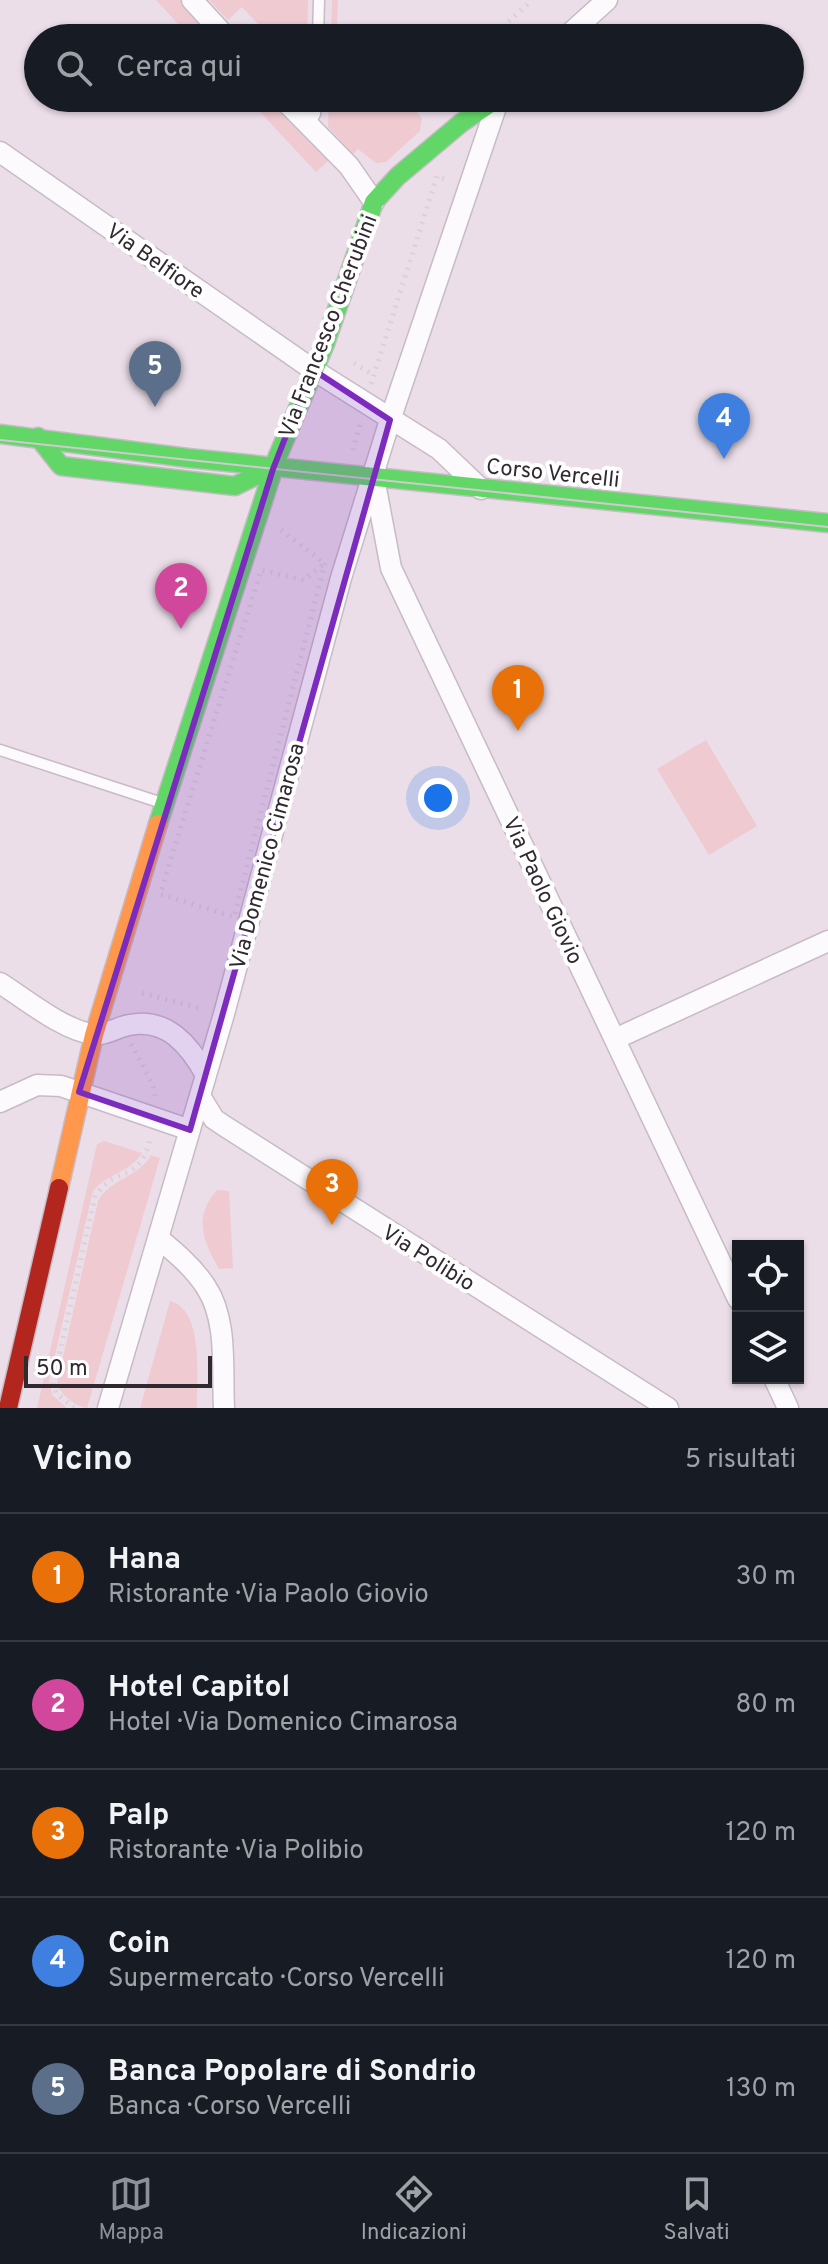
<!DOCTYPE html>
<html lang="it">
<head>
<meta charset="utf-8">
<style>
	body { margin:0; font-family:Overpass,sans-serif; background:#242831; color:#f1f3f6 }
	.controls { position:absolute; right:24px; bottom:24px; display:grid; overflow:hidden; border-radius:0px; box-shadow:0 2px 6px #0004 }
	.controls button { width:72px; height:72px; display:grid; place-items:center; padding:0; border:0; border-bottom:2px solid #363941; background:#171b24; color:#f1f3f6; font:40px sans-serif }
	.scale { position:absolute; left:24px; bottom:20px; width:188px; box-sizing:border-box; padding-left:8px; border:4px solid #312930; border-top:0; font-size:22px; line-height:28px; white-space:nowrap; color:#312930; -webkit-text-stroke:6px #fff; paint-order:stroke }
	.you { position:absolute; left:438px; top:798px; width:28px; height:28px; margin:-20px; border:6px solid #fff; border-radius:50%; background:#1a73e8; box-shadow:0 0 0 12px #1a73e833 }
	.badge { display:grid; place-items:center; width:52px; height:52px; border-radius:50%; background:#8c9099; color:#fff; font-size:26px; font-weight:700 }
	.pin { position:absolute; translate:-50% -66px; filter:drop-shadow(0 2px 4px #0008) }
	.pin::after { content:''; position:absolute; top:42px; width:28px; height:24px; background:inherit; clip-path:polygon(0 0,100% 0,50% 100%) }
	.list { margin:0; padding:0; list-style:none }
	h2 { display:flex; justify-content:space-between; align-items:center; height:104px; margin:0; padding:0 32px; font-size:34px }
	h2 small { font-size:26px; font-weight:400; color:#9ea1a6 }
	.list li { display:grid; grid-template-columns:52px 1fr auto; gap:24px; align-items:center; box-sizing:border-box; height:128px; padding:0 32px; border-top:2px solid #363941 }
	.list b { display:block; font-size:30px; white-space:nowrap }
	.list p { margin:0; font-size:26px; white-space:nowrap; color:#9ea1a6 }
	.list em { font-size:26px; font-style:normal; color:#9ea1a6 }
	.icon { flex:none; width:44px; height:44px; fill:none; stroke:currentColor; stroke-width:2; stroke-linecap:round; stroke-linejoin:round }
	.map { position:relative; flex:none; width:828px; height:1408px; overflow:hidden }
	.search { position:absolute; background:#171b24; box-shadow:0 2px 6px #0004; left:24px; right:24px; top:24px; height:88px; display:flex; align-items:center; gap:20px; box-sizing:border-box; padding:0 28px; border-radius:44px; color:#9ea1a6; font-size:30px }
	.sheet { height:744px; background:#171b24 }
	nav { display:flex; justify-content:space-around; align-items:center; box-sizing:border-box; height:112px; border-top:2px solid #363941; background:#171b24; font-size:22px; color:#9ea1a6 }
	nav a { display:grid; justify-items:center; gap:4px }
	nav .on { color:#8c9099 }
	.map>svg:first-child { display:block }
	.green { fill:#efcad1 }
	.lines { fill:none; stroke-linecap:round; stroke-linejoin:round }
	.lane-casing { stroke:#c6bcc5; stroke-width:13 }
	.street-casing { stroke:#c6bcc5; stroke-width:23 }
	.fast-casing { stroke:#c6bcc5; stroke-width:21 }
	.slow-casing { stroke:#c6bcc5; stroke-width:21 }
	.jam-casing { stroke:#c6bcc5; stroke-width:21 }
	.path { stroke:#d7d3d6; stroke-width:5; stroke-dasharray:2 6; stroke-linecap:butt }
	.lane { stroke:#fcfafc; stroke-width:10 }
	.street { stroke:#fcfafc; stroke-width:20 }
	.fast { stroke:#63d668; stroke-width:18 }
	.slow { stroke:#ff974d; stroke-width:18 }
	.jam { stroke:#b3261e; stroke-width:18 }
	.tram { stroke:#cecbce; stroke-width:2 }
	.marked { fill:#7b2cbf; fill-opacity:0.2; stroke:#7b2cbf; stroke-width:6; stroke-linejoin:round }
	.labels { text-anchor:middle; stroke-width:8; stroke-linejoin:round; paint-order:stroke }
	.street-label { font-size:22px; fill:#312930; stroke:#fff }
</style>
</head>
<body>
<div class="map">
<svg width="828" height="1408" viewBox="0 0 828 1408">
	<rect width="100%" height="100%" fill="#ebdee9"/>
	<!-- green -->
	<path class="green" d="M156 0H182L218 38H191Z
		M209 0H308L307 38H271L242 7 228 20Z
		M332 0H338L337 26 348 38H331Z
		M247 98H274L330 159 316 172Z
		M329 98H403L422 118 420 131 386 162 376 163 358 149 353 154 328 127Z
		M706 740 757 826 709 855 657 769Z
		M104 1141 142 1153C131 1172 106 1174 93 1191L49 1381 52 1395 67 1408H37L97 1144Z
		M151 1155 160 1158 87 1408C76 1407 60 1394 57 1383L98 1201C110 1178 139 1178 151 1155Z
		M217 1190 229 1191 233 1268 219 1269C203 1241 193 1217 217 1190Z
		M170 1301C205 1310 196 1380 197 1408H140Z"/>
	<g class="lines">
		<defs>
			<path id="lane" d="M318 38 319 0
				M309 126 315 114 316 98
				M0 750 162 803"/>
			<path id="street" d="M192 0 227 38
				M565 38 607 0
				M282 98 349 166 374 202
				M0 152 312 369 439 449 481 489
				M374 478 391 568 738 1299
				M0 983C24 998 64 1031 93 1034 104 1036 118 1027 129 1025 167 1017 190 1046 206 1075
				M615 1039 828 941
				M200 1096 214 1119 226 1127 668 1408
				M0 1102 37 1085 61 1086 190 1130
				M158 1238C175 1252 194 1268 206 1287 228 1320 222 1370 224 1408
				M774 1378 788 1408
				M108 1408 224 1014 341 578 390 420 499 98"/>
			<path id="fast" d="M0 434 188 458 828 523
				M38 437 61 466 235 486 274 467
				M158 824 277 458 325 344 374 202 398 176 461 123 498 98"/>
			<path id="slow" d="M59 1188 94 1035 158 824"/>
			<path id="jam" d="M8 1408 59 1188"/>
		</defs>
		<!-- lane casing -->
		<use href="#lane" class="lane-casing"/>
		<!-- street casing -->
		<use href="#street" class="street-casing"/>
		<!-- fast casing -->
		<use href="#fast" class="fast-casing"/>
		<!-- slow casing -->
		<use href="#slow" class="slow-casing"/>
		<!-- jam casing -->
		<use href="#jam" class="jam-casing"/>
		<!-- path -->
		<path class="path" d="M433 31 439 38
			M491 38 532 0
			M436 109 439 98
			M442 178 445 179
			M354 363 370 373
			M371 384 437 176
			M353 450 360 424
			M281 530 324 563
			M325 563 234 917 160 894 261 570 304 580Z
			M142 993 203 1009
			M131 1044 153 1085 155 1096
			M74 1408 56 1393 53 1383 95 1197C113 1165 141 1185 150 1138"/>
		<!-- lane -->
		<use href="#lane" class="lane"/>
		<!-- street -->
		<use href="#street" class="street"/>
		<!-- fast -->
		<use href="#fast" class="fast"/>
		<!-- slow -->
		<use href="#slow" class="slow"/>
		<!-- jam -->
		<use href="#jam" class="jam"/>
		<!-- tram -->
		<path class="tram" d="M0 440 828 527"/>
	</g>
	<!-- marked area -->
	<path class="marked" d="M312 369 390 420 190 1130 79 1092 273 469Z"/>
	<g class="labels">
		<!-- street labels -->
		<g class="street-label">
			<text transform="translate(156 260) rotate(35)" y="8">Via Belfiore</text>
			<text transform="translate(327 326) rotate(-69)" y="8">Via Francesco Cherubini</text>
			<text transform="translate(553 472) rotate(6)" y="8">Corso Vercelli</text>
			<text transform="translate(266 856) rotate(-75)" y="8">Via Domenico Cimarosa</text>
			<text transform="translate(544 890) rotate(65)" y="8">Via Paolo Giovio</text>
			<text transform="translate(429 1257) rotate(32)" y="8">Via Polibio</text>
		</g>
	</g>
</svg>
<div class="controls">
<button><svg class="icon" aria-label="locate" viewBox="0 0 24 24"><circle cx="12" cy="12" r="6"/><path d="M12 2v4M12 18v4M2 12h4M18 12h4"/></svg></button>
<button><svg class="icon" aria-label="layers" viewBox="0 0 24 24"><path d="M12 4l9 5-9 5-9-5zM3 14l9 5 9-5"/></svg></button>
</div>
<div class="scale">50 m</div>
<div class="you"></div>
<div class="pin badge" style="left:518px;top:731px;background:#e8710a">1</div>
<div class="pin badge" style="left:181px;top:629px;background:#d1479c">2</div>
<div class="pin badge" style="left:332px;top:1225px;background:#e8710a">3</div>
<div class="pin badge" style="left:724px;top:459px;background:#3f7fe0">4</div>
<div class="pin badge" style="left:155px;top:407px;background:#5c6f8a">5</div>
<div class="search"><svg class="icon" aria-label="search" viewBox="0 0 24 24"><circle cx="10" cy="10" r="6"/><path d="M15 15l6 6"/></svg>Cerca qui</div>
</div>
<section class="sheet">
<h2>Vicino<small>5 risultati</small></h2>
<ul class="list">
<li><span class="badge" style="background:#e8710a">1</span><div><b>Hana</b><p>Ristorante · Via Paolo Giovio</p></div><em>30 m</em></li>
<li><span class="badge" style="background:#d1479c">2</span><div><b>Hotel Capitol</b><p>Hotel · Via Domenico Cimarosa</p></div><em>80 m</em></li>
<li><span class="badge" style="background:#e8710a">3</span><div><b>Palp</b><p>Ristorante · Via Polibio</p></div><em>120 m</em></li>
<li><span class="badge" style="background:#3f7fe0">4</span><div><b>Coin</b><p>Supermercato · Corso Vercelli</p></div><em>120 m</em></li>
<li><span class="badge" style="background:#5c6f8a">5</span><div><b>Banca Popolare di Sondrio</b><p>Banca · Corso Vercelli</p></div><em>130 m</em></li>
</ul>
</section>
<nav>
<a class="on"><svg class="icon" aria-label="map" viewBox="0 0 24 24"><path d="M3 6l6-2 6 2 6-2v14l-6 2-6-2-6 2zM9 4v14M15 6v14"/></svg>Mappa</a>
<a><svg class="icon" aria-label="directions" viewBox="0 0 24 24"><path d="M12 3l9 9-9 9-9-9zM9 14v-3h6M13 9l2 2-2 2"/></svg>Indicazioni</a>
<a><svg class="icon" aria-label="saved" viewBox="0 0 24 24"><path d="M7 4h10v16l-5-4-5 4z"/></svg>Salvati</a>
</nav>
</body>
</html>
